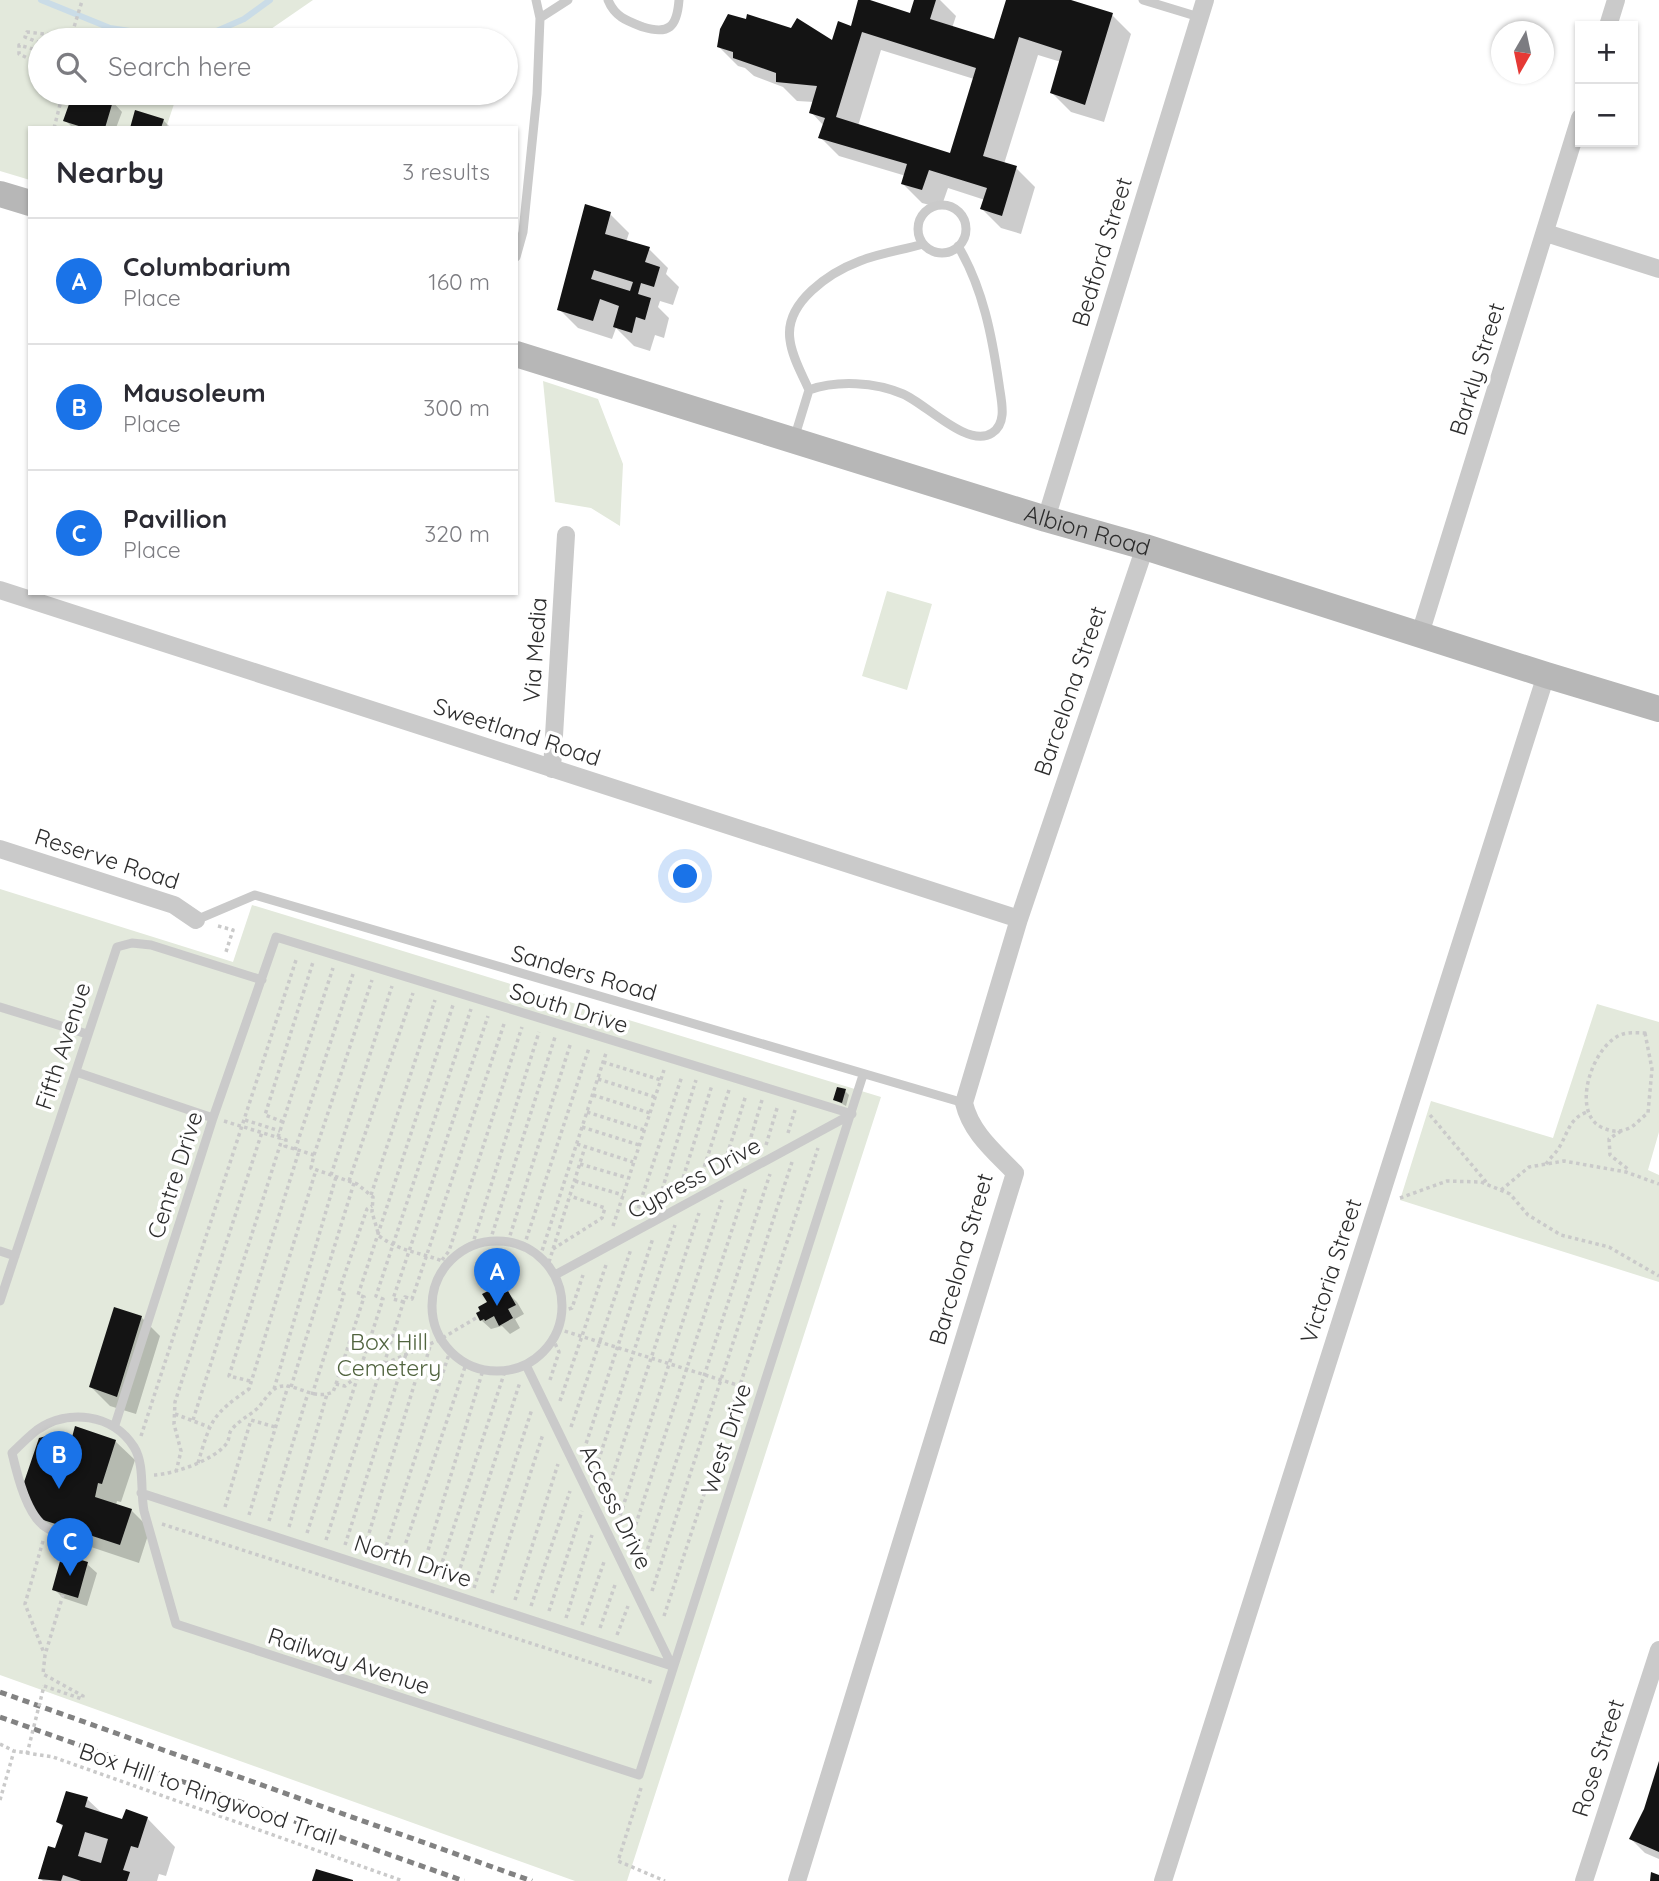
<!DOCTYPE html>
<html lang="en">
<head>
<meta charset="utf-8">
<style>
	body { margin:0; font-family:Quicksand,sans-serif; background:#f2f2f3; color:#2b2b33 }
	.controls { position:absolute; right:21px; top:21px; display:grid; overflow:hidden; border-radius:0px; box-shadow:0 2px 5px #0004 }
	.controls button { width:63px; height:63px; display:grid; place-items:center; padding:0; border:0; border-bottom:2px solid #e1e1e2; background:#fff; color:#2b2b33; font:35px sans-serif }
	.compass { position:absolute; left:1491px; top:21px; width:63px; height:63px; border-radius:50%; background:#fff; box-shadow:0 2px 5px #0004; rotate:189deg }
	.you { position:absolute; left:686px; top:877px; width:24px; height:24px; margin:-18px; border:5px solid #fff; border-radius:50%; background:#1a73e8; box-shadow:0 0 0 10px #1a73e833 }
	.badge { display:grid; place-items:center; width:46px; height:46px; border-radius:50%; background:#1a73e8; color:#fff; font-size:23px; font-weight:700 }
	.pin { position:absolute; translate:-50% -58px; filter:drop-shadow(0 2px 4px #0008) }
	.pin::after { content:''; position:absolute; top:37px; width:24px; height:21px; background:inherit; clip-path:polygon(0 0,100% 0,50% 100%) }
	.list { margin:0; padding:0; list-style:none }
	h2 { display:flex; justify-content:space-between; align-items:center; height:91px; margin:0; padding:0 28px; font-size:30px }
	h2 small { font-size:23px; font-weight:400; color:#7c7c81 }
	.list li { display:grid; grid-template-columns:46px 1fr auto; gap:21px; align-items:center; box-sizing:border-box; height:126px; padding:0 28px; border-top:2px solid #e1e1e2 }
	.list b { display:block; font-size:26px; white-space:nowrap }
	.list p { margin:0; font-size:23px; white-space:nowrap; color:#7c7c81 }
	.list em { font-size:23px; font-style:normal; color:#7c7c81 }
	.icon { flex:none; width:38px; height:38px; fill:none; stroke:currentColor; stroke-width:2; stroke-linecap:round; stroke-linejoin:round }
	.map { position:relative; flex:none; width:1659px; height:1881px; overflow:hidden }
	.search { position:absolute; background:#fff; box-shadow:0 2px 5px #0004; left:28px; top:28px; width:490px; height:77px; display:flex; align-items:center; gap:18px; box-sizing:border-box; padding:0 24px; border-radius:38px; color:#7c7c81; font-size:26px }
	.panel { position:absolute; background:#fff; box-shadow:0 2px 5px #0004; left:28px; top:126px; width:490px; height:469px; border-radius:0px }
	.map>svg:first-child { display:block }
	.green { fill:#e3e9dc }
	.shadow { fill:#0003; fill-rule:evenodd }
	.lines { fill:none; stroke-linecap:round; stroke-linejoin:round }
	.stream { stroke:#cadce7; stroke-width:6 }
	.building { fill:#141414; fill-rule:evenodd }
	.path { stroke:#cacaca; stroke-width:3.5; stroke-dasharray:3.5 3.5; stroke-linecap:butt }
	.lane { stroke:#cacaca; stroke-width:9 }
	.street { stroke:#cacaca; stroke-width:18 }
	.secondary { stroke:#b7b7b7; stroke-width:26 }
	.rail { stroke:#828282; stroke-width:5; stroke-dasharray:7 5; stroke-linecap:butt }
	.path-bridge { stroke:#cacaca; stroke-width:3.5; stroke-dasharray:3.5 3.5; stroke-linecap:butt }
	.labels { text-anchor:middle; stroke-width:7; stroke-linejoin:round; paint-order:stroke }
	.street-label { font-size:23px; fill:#2d2d2d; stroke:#fff }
	.park-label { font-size:23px; fill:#51643f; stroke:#fff }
</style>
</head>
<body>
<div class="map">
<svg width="1659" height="1881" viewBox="0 0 1659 1881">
	<rect width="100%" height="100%" fill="#fff"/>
	<!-- green -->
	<path class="green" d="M0 0H313L255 40H40V93H180L177 95 166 128H30V180L0 171Z
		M543 381 598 399 623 464 620 526 591 508 555 502Z
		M887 591 932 604 907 690 862 676Z
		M0 889 233 962 252 905 881 1097 627 1881H575L0 1675Z
		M1597 1004 1659 1022V1132L1648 1170 1659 1175V1282L1400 1200 1431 1101 1553 1138Z"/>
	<!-- shadow -->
	<path class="shadow" d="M860 0 911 15 915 0H940L956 16 952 28 996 42 1008 0H1065L1112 15 1131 34 1104 122 1071 112 1052 93 1061 62 1038 55 1004 164 1016 168 1035 187 1021 234 1001 228 982 209 985 200 948 188 941 208 922 203 903 184 906 176 839 156 820 137 824 126 811 112 814 102 797 101 783 87 754 76 745 68 738 66 719 47 833 42 852 28ZM881 50 974 79 951 155 858 126Z
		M74 93H83L113 102 122 112 116 128H73L65 120Z
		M163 120 171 128H132Z
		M610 214 629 233 626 242 649 249 668 268 666 274 679 287 673 305 660 301 658 307 669 318 664 338 655 335 650 351 634 346 616 328 612 339 578 328 559 309Z
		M845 1091 849 1095 846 1106 835 1100Z
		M496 1289 502 1296 508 1293 517 1302 524 1314 515 1319 520 1328 510 1334 502 1326 491 1329 481 1320Z
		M141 1317 160 1336 136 1414 110 1406 91 1387Z
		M115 1441 135 1460 121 1502 117 1501 116 1506 131 1510 150 1529 139 1563 52 1534 22 1494 72 1444Z
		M87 1564 97 1573 87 1606 63 1598 54 1589Z
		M1659 1765V1859L1645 1853 1631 1839 1645 1810Z
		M87 1799 103 1814 124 1821 147 1818 175 1847 166 1876 159 1874 157 1881H43L40 1878 56 1850 63 1827 58 1822Z"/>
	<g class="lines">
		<!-- stream -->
		<path class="stream" d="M41 0 110 28 190 40
			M196 40 244 19 270 0"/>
	</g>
	<!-- building -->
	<path class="building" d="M858 0H870L910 13 914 0H936L930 19 994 39 1006 0H1071L1113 13 1085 105 1050 93 1062 51 1019 37 983 156 1017 166 1002 216 980 209 987 188 929 170 922 190 901 184 907 164 818 138 825 118 809 113 817 86 776 82V73L733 58V52L717 47 720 29 728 14 746 19 747 14 791 28 797 18 832 40 838 21 851 26ZM862 32 976 68 950 153 836 117Z
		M73 93H89L113 101 105 128H85L63 121Z
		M135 110 164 119 161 128H130Z
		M585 204 611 212 605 234 650 247 645 262 660 267 654 287 641 283 638 294 651 298 645 320 636 317 632 333 613 327 619 306 600 299 593 321 557 310ZM594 270 633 282 630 291 591 279Z
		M837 1087 846 1089 842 1103 833 1100Z
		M496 1287 500 1295 508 1291 516 1305 508 1309 513 1318 499 1326 494 1316 485 1321 484 1319 480 1321 476 1313 480 1311 478 1307 487 1302 482 1294Z
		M114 1307 142 1316 117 1397 89 1387Z
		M75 1426 116 1440 102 1484 98 1483 95 1497 132 1509 120 1545 31 1516 20 1494 39 1438 50 1435 71 1441Z
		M62 1554 88 1562 78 1598 52 1590Z
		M1659 1761V1852L1629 1839 1644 1809Z
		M66 1791 88 1797 85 1807 122 1819 126 1809 148 1817 138 1848 131 1846 123 1870 130 1872 127 1881H81L63 1875 61 1881 38 1879 48 1846 55 1848 63 1825 56 1822ZM85 1832 108 1839 101 1863 78 1856Z
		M316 1869 353 1880V1881H312Z
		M1651 1872 1659 1875V1881H1650Z"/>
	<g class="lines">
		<!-- path -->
		<path class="path" d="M40 43 25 37 27 32 71 37 82 1
			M40 51 19 45V54L40 64
			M54 128 63 93
			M218 926 233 930 225 955
			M1645 1033 1652 1069 1648 1113C1641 1118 1634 1127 1627 1129 1617 1133 1610 1131 1601 1127 1570 1111 1593 1043 1623 1034 1629 1032 1638 1033 1645 1033Z
			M603 1062 661 1080
			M598 1079 655 1097
			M593 1095 650 1113
			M587 1112 644 1130
			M1430 1115 1487 1183
			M245 1120 280 1131
			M224 1121 286 1140 285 1146 314 1155 311 1168 357 1184 373 1197 372 1212 379 1236C402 1253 422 1252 447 1263
			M283 1122 265 1115 313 962
			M582 1127 639 1145
			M1621 1131 1609 1139 1610 1155 1629 1170
			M788 1133 795 1110
			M278 1137 333 968
			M577 1144 633 1162
			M766 1145 778 1105
			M295 1150 353 974
			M314 1155 372 980
			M745 1157 762 1100
			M580 1164 628 1178
			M1546 1164C1550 1158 1557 1152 1560 1146 1568 1132 1570 1118 1587 1112
			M723 1168 746 1095
			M331 1175 392 986
			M700 1180 729 1090
			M349 1181 413 993
			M575 1181 623 1195
			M1501 1190 1529 1167 1564 1161 1626 1172 1659 1184
			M679 1191 712 1085
			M371 1195 435 1000
			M1400 1198 1447 1181 1481 1182 1510 1194 1528 1215 1561 1235 1609 1247 1659 1276
			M658 1203 696 1080
			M636 1215 682 1076
			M613 1226 664 1070
			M490 1241 555 1037
			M508 1242 571 1042
			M472 1246 539 1032
			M524 1246 589 1048
			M553 1249 602 1218 605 1208 570 1196
			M540 1257 606 1053
			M442 1260 449 1251 522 1027
			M549 1262 585 1147
			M404 1302 393 1299 488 1016
			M562 1311 572 1308 583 1275
			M558 1329 750 1389
			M384 1364 405 1297 412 1299 505 1021
			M550 1380 559 1352 553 1339
			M250 1381 229 1376 299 1151
			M336 1384 364 1297 358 1295 453 1005
			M291 1387 354 1183
			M274 1389 336 1177
			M312 1395 344 1294 339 1291 367 1209 372 1206
			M560 1401 607 1262
			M175 1414 209 1427
			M193 1420 282 1139
			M571 1427 631 1249
			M141 1436 297 957
			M584 1450 653 1238
			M198 1463C211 1419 212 1415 249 1389L316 1170
			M176 1472 181 1451 174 1424 175 1402 262 1132
			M594 1474 675 1225
			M154 1475C174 1474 215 1460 227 1443 230 1438 228 1432 233 1428 240 1420 250 1415 258 1408 264 1401 269 1392 276 1388 292 1379 312 1402 333 1392L336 1384 345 1386 359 1375 439 1340 476 1318
			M606 1495 699 1213
			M225 1507 251 1420 275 1427
			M249 1515 288 1386
			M269 1521 308 1393
			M618 1522 722 1200
			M162 1524 654 1683
			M289 1527 327 1394
			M307 1533 383 1299 376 1296 471 1009
			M326 1540 382 1365
			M43 1541 25 1604 44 1653
			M345 1545 406 1354
			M629 1545 746 1187
			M363 1553 419 1369 423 1370 431 1343
			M382 1559 450 1351
			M399 1563 466 1364
			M641 1569 770 1174
			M422 1570 483 1370
			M438 1575 505 1371
			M456 1581 520 1382
			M474 1588 532 1409
			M652 1591 792 1162
			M492 1593 543 1434
			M515 1600 558 1464
			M531 1606 570 1491
			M549 1611 582 1511
			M664 1616 818 1148
			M566 1618 592 1535
			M582 1625 605 1559
			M600 1628 616 1582
			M617 1635 628 1606
			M44 1686 82 1699 83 1696 43 1674 45 1655 63 1595
			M0 1744 14 1751 53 1757 403 1881
			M641 1788 618 1861 665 1881
			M0 1800 14 1751"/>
		<!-- lane -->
		<path class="lane" d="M536 0 540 18
			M608 0C615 17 627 21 643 27 669 35 677 27 679 0
			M1143 0 1199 17
			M918 229a24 24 0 1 1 48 0a24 24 0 1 1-48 0Z
			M516 257 523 232 537 94 540 18 568 0
			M809 390C802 374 792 357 790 340 784 302 831 272 860 261 880 253 903 250 923 244
			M794 439 809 390C837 380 875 382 903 394 925 403 968 449 992 433 1008 423 1001 400 999 384 992 336 983 288 958 246
			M196 920 255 895 964 1103
			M0 1007 87 1034
			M76 1072 213 1118
			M432 1306a65 65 0 1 1 130 0a65 65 0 1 1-130 0Z
			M0 1251 15 1256
			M555 1275 852 1114
			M0 1301 117 947 132 943 151 945 262 980
			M526 1365 672 1666
			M115 1425 213 1118 276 937 852 1114
			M141 1493 672 1666
			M84 1541C73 1537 57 1535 47 1528 27 1517 17 1474 12 1453 20 1445 28 1437 37 1430 68 1408 113 1414 134 1447 145 1465 140 1491 144 1511L176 1624 639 1775 863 1075"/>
		<!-- street -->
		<path class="street" d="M1608 26 1616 0
			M1546 233 1659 269
			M1046 519 1205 0
			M0 590 1019 919
			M1420 634 1580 118
			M552 769 566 535
			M0 849 174 905 196 920
			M797 1881 1015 1173C995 1152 971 1133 964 1103L1019 919 1145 547
			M1163 1881 1546 675
			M1584 1881 1659 1650"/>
		<!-- secondary -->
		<g class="secondary">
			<path d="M0 194 30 203"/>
			<path id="s1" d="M516 354 1046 519 1145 547 1546 675 1659 709"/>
		</g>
		<!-- rail -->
		<path class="rail" d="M0 1692 532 1881
			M0 1717 464 1881"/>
		<!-- path-bridge -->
		<path class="path-bridge" d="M27 1754 44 1686"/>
	</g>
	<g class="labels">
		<!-- street labels -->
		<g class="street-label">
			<text transform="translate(1102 252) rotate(-73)" y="8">Bedford Street</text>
			<text transform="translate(1477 369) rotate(-73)" y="8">Barkly Street</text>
			<text dy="8" stroke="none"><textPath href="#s1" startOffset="598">Albion Road</textPath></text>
			<text transform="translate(535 650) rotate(-86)" y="8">Via Media</text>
			<text transform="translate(1070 691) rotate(-71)" y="8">Barcelona Street</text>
			<text transform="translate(517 732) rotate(18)" y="8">Sweetland Road</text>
			<text transform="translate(107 859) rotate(18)" y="8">Reserve Road</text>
			<text transform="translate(584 973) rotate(16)" y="8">Sanders Road</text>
			<text transform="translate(569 1008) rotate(17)" y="8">South Drive</text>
			<text transform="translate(63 1046) rotate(-72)" y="8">Fifth Avenue</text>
			<text transform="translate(175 1175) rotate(-72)" y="8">Centre Drive</text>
			<text transform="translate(694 1178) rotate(-28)" y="8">Cypress Drive</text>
			<text transform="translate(961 1259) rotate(-74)" y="8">Barcelona Street</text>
			<text transform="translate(1331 1271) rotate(-72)" y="8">Victoria Street</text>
			<text transform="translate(726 1439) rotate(-72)" y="8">West Drive</text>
			<text transform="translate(616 1507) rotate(64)" y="8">Access Drive</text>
			<text transform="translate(413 1561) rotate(18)" y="8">North Drive</text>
			<text transform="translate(349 1661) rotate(18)" y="8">Railway Avenue</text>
			<text transform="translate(1598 1758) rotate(-72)" y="8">Rose Street</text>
			<text transform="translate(208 1794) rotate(19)" y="8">Box Hill to Ringwood Trail</text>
		</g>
		<!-- park labels -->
		<g class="park-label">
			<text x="389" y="1350">Box Hill<tspan x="389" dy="26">Cemetery</tspan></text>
		</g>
	</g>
</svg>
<div class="controls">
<button>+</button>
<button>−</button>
</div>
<svg class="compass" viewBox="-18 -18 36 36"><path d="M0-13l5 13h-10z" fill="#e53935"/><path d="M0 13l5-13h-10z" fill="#7c7c81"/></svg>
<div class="you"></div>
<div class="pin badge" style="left:497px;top:1306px">A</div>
<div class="pin badge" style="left:59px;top:1489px">B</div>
<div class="pin badge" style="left:70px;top:1576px">C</div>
<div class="search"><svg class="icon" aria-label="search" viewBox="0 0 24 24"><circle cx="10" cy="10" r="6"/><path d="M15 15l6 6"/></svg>Search here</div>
<section class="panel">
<h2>Nearby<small>3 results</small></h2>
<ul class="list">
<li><span class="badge">A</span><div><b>Columbarium</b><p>Place</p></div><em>160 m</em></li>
<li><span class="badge">B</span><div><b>Mausoleum</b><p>Place</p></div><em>300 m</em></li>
<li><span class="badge">C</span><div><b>Pavillion</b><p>Place</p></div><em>320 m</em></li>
</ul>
</section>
</div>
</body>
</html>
